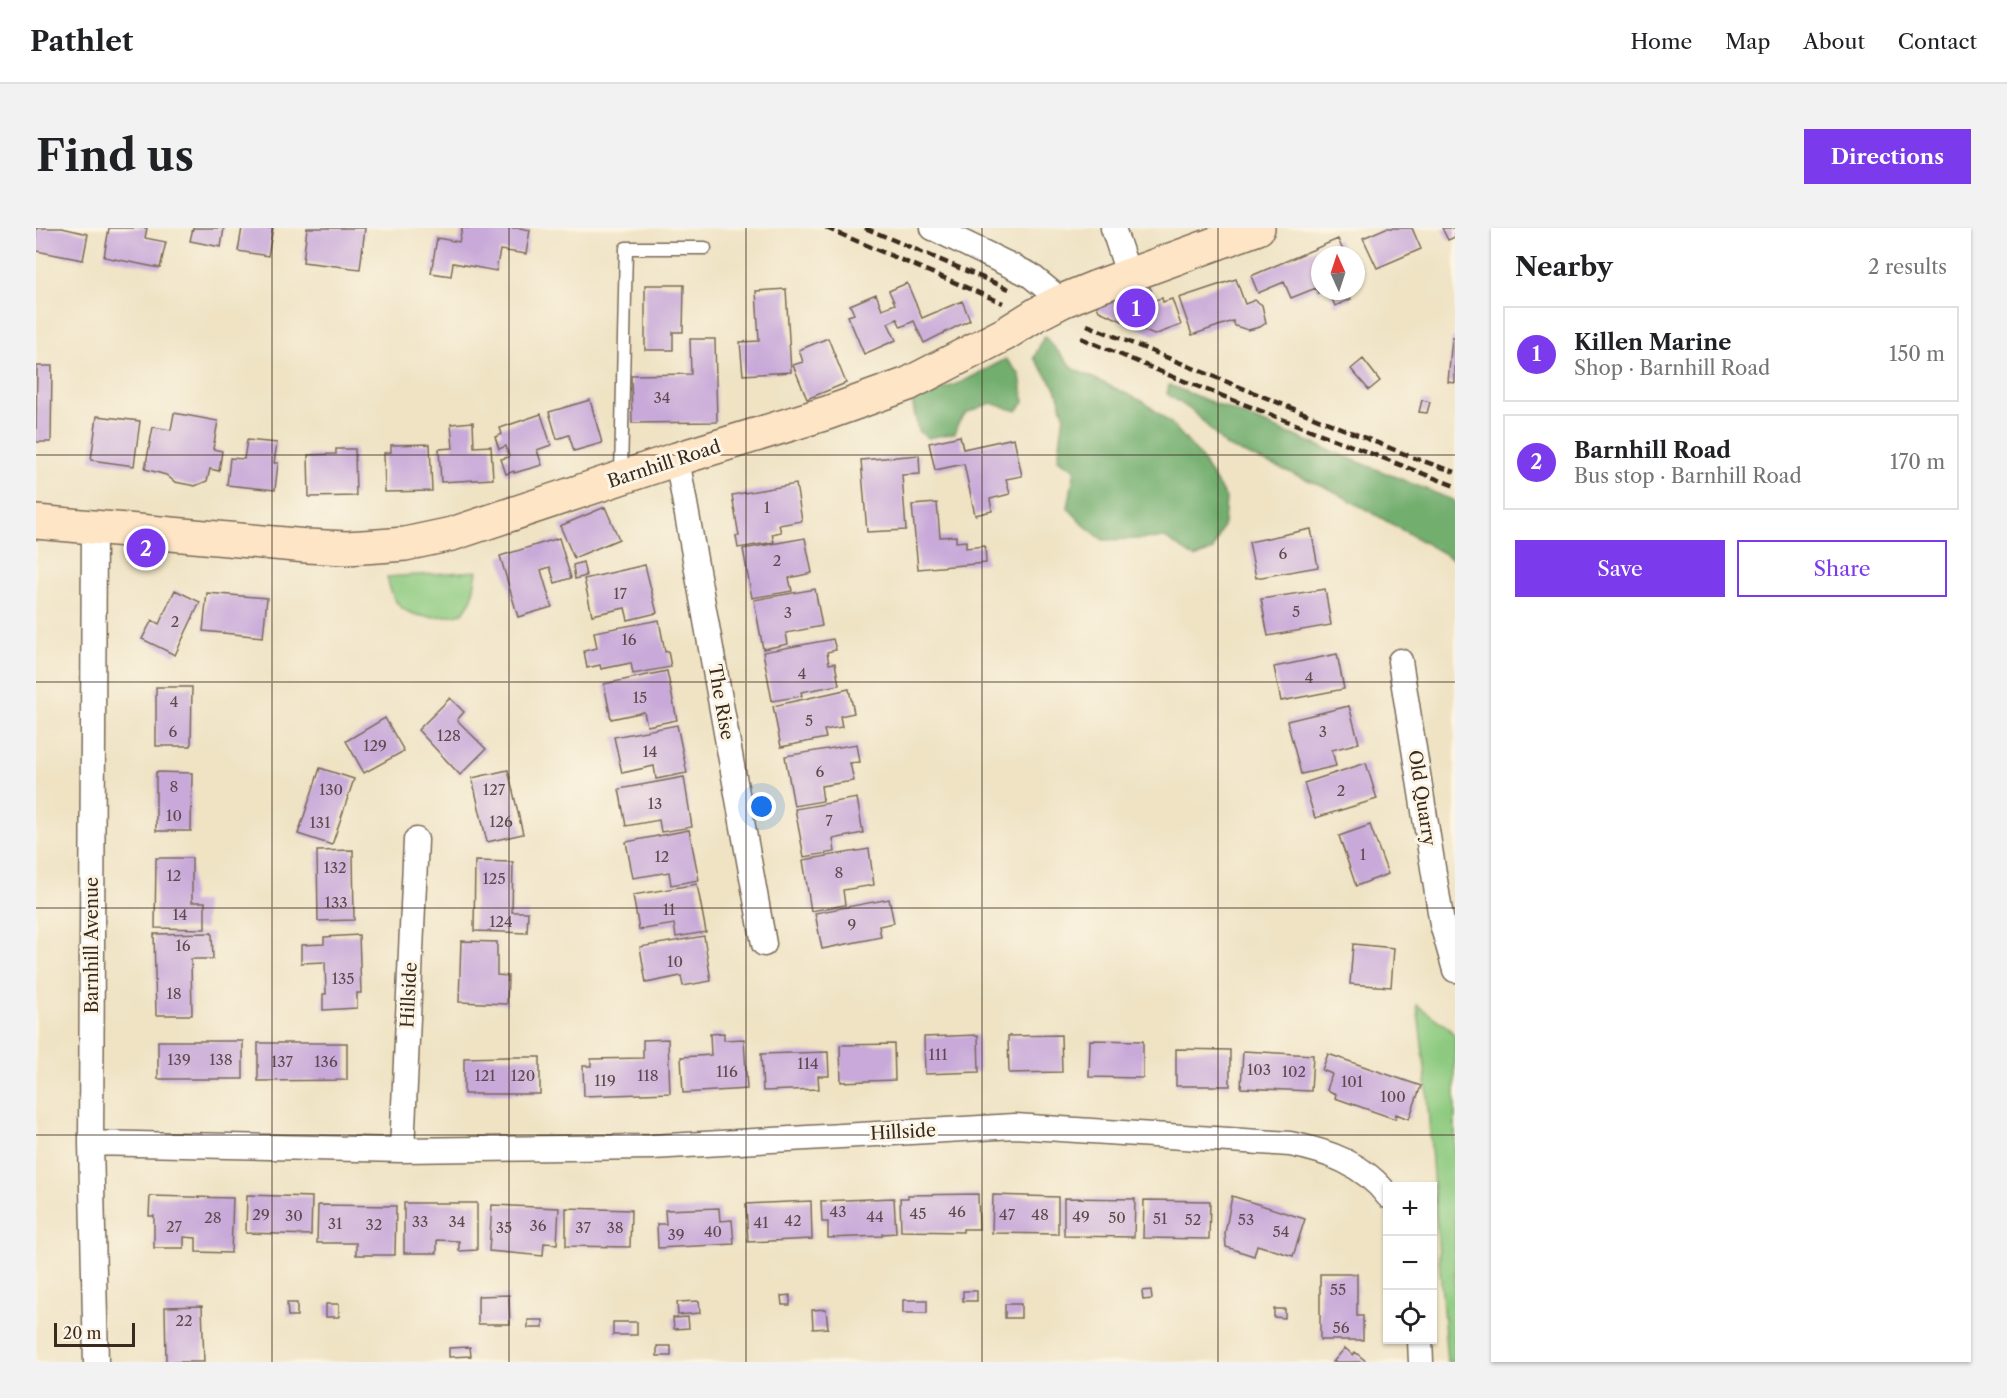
<!DOCTYPE html>
<html lang="en">
<head>
<meta charset="utf-8">
<style>
	body { margin:0; font-family:"Libre Caslon Text",serif; background:#f2f2f2; color:#202124 }
	.controls { position:absolute; right:18px; bottom:18px; display:grid; overflow:hidden; border-radius:0px; box-shadow:0 2px 4px #0004 }
	.controls button { width:54px; height:54px; display:grid; place-items:center; padding:0; border:0; border-bottom:2px solid #e0e0e0; background:#fff; color:#202124; font:30px sans-serif }
	.compass { position:absolute; left:1275px; top:18px; width:54px; height:54px; border-radius:50%; background:#fff; box-shadow:0 2px 4px #0004; rotate:357deg }
	.scale { position:absolute; left:18px; bottom:15px; width:81px; box-sizing:border-box; padding-left:6px; border:3px solid #3b2a1e; border-top:0; font-size:16px; line-height:21px; white-space:nowrap; color:#3b2a1e; -webkit-text-stroke:4px #fcf5e5; paint-order:stroke }
	.you { position:absolute; left:726px; top:579px; width:21px; height:21px; margin:-15px; border:4px solid #fff; border-radius:50%; background:#1a73e8; box-shadow:0 0 0 9px #1a73e833 }
	.badge { display:grid; place-items:center; width:39px; height:39px; border-radius:50%; background:#7c3aed; color:#fff; font-size:20px; font-weight:700 }
	.pin { position:absolute; translate:-50% -50%; border:3px solid #fff; box-shadow:0 2px 6px #0006 }
	.list { margin:0; padding:0; list-style:none }
	h2 { display:flex; justify-content:space-between; align-items:center; height:78px; margin:0; padding:0 24px; font-size:26px }
	h2 small { font-size:20px; font-weight:400; color:#757577 }
	.list li { display:grid; grid-template-columns:39px 1fr auto; gap:18px; align-items:center; box-sizing:border-box; height:96px; margin:0 12px 12px; padding:0 12px; border:2px solid #e0e0e0; border-radius:0px }
	.list b { display:block; font-size:22px; white-space:nowrap }
	.list p { margin:0; font-size:20px; white-space:nowrap; color:#757577 }
	.list em { font-size:20px; font-style:normal; color:#757577 }
	.actions { display:flex; gap:12px; padding:18px 24px }
	.actions a { flex:1; padding:14px 0; border:2px solid #7c3aed; border-radius:0px; text-align:center; font-size:21px; color:#7c3aed }
	.actions .main { background:#7c3aed; color:#fff }
	.icon { flex:none; width:33px; height:33px; fill:none; stroke:currentColor; stroke-width:2; stroke-linecap:round; stroke-linejoin:round }
	.map { position:relative; flex:none; width:1419px; height:1134px; overflow:hidden; border-radius:0px }
	header { display:flex; align-items:center; gap:36px; box-sizing:border-box; height:84px; padding:0 30px; background:#fff; border-bottom:2px solid #e0e0e0 }
	header strong { font-size:28px }
	nav { display:flex; gap:33px; margin-inline-start:auto; font-size:21px }
	.intro { display:flex; align-items:center; justify-content:space-between; box-sizing:border-box; height:144px; padding:0 36px }
	h1 { margin:0; font-size:42px }
	.button { padding:15px 27px; border-radius:0px; background:#7c3aed; color:#fff; font-size:21px; font-weight:700 }
	main { display:flex; gap:36px; padding:0 36px }
	aside { flex:1; background:#fff; border-radius:0px; box-shadow:0 2px 4px #0004 }
	.map>svg:first-child { display:block }
	.green { fill:#8dca80; stroke:#647a4f; stroke-width:1.5 }
	.forest { fill:#72ae6e; stroke:#566c46; stroke-width:1.5 }
	.building { fill:#c8a9d9 }
	.lines { fill:none; stroke-linecap:round; stroke-linejoin:round }
	.service-casing { stroke:#7a6b58; stroke-width:15 }
	.minor-casing { stroke:#7a6b58; stroke-width:27 }
	.secondary-casing { stroke:#7a6b58; stroke-width:36 }
	.service { stroke:#fff; stroke-width:12 }
	.minor { stroke:#fff; stroke-width:24 }
	.secondary { stroke:#fde5c5; stroke-width:33 }
	.rail { stroke:#3b2a1e; stroke-width:4.5; stroke-dasharray:9 4.5; stroke-linecap:butt }
	.grid { fill:none; stroke:#3b2a1e; stroke-width:1.5; stroke-opacity:0.55 }
	.labels { text-anchor:middle; stroke-width:6; stroke-linejoin:round; paint-order:stroke }
	.number-label { font-size:15px; fill:#5e4a4d }
	.street-label { font-size:18px; fill:#3b2a1e; stroke:#fcf5e5 }
</style>
</head>
<body>
<header>
<strong>Pathlet</strong>
<nav><a>Home</a><a>Map</a><a>About</a><a>Contact</a></nav>
</header>
<div class="intro"><h1>Find us</h1><a class="button">Directions</a></div>
<main>
<div class="map">
<svg width="1419" height="1134" viewBox="0 0 1419 1134">
	<rect width="100%" height="100%" fill="#fcf5e5"/>
	<filter id="ink" filterUnits="userSpaceOnUse"><feTurbulence type="fractalNoise" baseFrequency=".0167" numOctaves="2"/><feDisplacementMap in="SourceGraphic" scale="12" xChannelSelector="R" yChannelSelector="G"/><feConvolveMatrix kernelMatrix="1 2 1 2 8 2 1 2 1" color-interpolation-filters="sRGB"/></filter>
	<filter id="wash" filterUnits="userSpaceOnUse"><feTurbulence type="fractalNoise" baseFrequency=".008" numOctaves="4" result="noise"/><feDisplacementMap in="SourceGraphic" scale="24" xChannelSelector="R" yChannelSelector="G"/><feGaussianBlur stdDeviation="1.35" result="paint"/><feColorMatrix in="noise" values="0 0 0 0 0 0 0 0 0 0 0 0 0 0 0 0 0 1.4 0 .05"/><feComposite in="paint" operator="in"/></filter>
	<g filter="url(#wash)">
		<rect width="100%" height="100%" fill="#efe3c4"/>
		<!-- green -->
		<path class="green" d="M441 343 436 371 427 385C405 390 373 394 359 372 355 366 353 357 351 349Z
			M1381 777 1410 798 1419 807V1134H1411L1389 840Z"/>
		<!-- forest -->
		<path class="forest" d="M1008 108 1038 141 1108 174 1136 196 1163 227 1190 270 1188 295 1177 322 1159 330 1129 310 1067 312 1049 298 1032 280 1039 241 1022 231 1028 187 1020 160 998 130Z
			M970 131 984 147 988 174 981 183 955 175 930 185 922 195 919 205 892 210 882 203 876 173 928 153Z
			M1133 157 1419 273V332L1294 261 1190 218 1159 185 1131 166Z"/>
		<g id="blocks">
			<!-- building -->
			<path class="building" d="M0 0H26L52 6 47 32 0 23Z
				M73 0H111L109 10 130 14 124 40 68 29Z
				M157 0H188L185 19 154 13Z
				M206 0H237L232 28 202 23Z
				M271 0H329L324 41 267 34Z
				M426 0H484L494 2 490 26 464 22 460 43 417 35 415 48 395 45 401 10 423 14Z
				M1350 0H1376L1385 21 1341 40 1327 10Z
				M1406 0H1419V9L1412 12Z
				M1302 11 1309 27H1284V64L1282 65 1280 60 1255 70 1248 54 1222 65 1215 48Z
				M1200 51 1209 76 1219 72 1226 77 1230 95 1224 99 1212 102 1199 98 1197 93 1156 107 1143 70Z
				M871 55 886 90 926 73 934 92 888 115 878 93 865 99 861 91 852 95 860 112 828 126 812 88 818 86 814 77 840 66 846 81 859 76 853 63Z
				M609 57H648L647 104H637V122H609Z
				M1113 57 1119 72 1126 70 1127 74 1136 71 1145 97 1118 107 1063 83 1060 76Z
				M750 61 755 144 707 147 704 114 723 113 720 63Z
				M1293 63H1311L1315 71 1299 78Z
				M792 110 810 155 771 171 757 137 767 134 763 122Z
				M1416 110H1419V155L1412 154Z
				M654 111H679L681 194 596 195 595 147 655 146Z
				M1327 131 1344 153 1333 162 1315 141Z
				M1 138H16L15 214H0Z
				M554 172 566 215 538 223 533 207 521 211 513 184Z
				M1386 172 1394 174 1391 185 1383 184Z
				M138 185 182 193 177 221 186 223 183 243 174 241 171 253 159 258 139 254 130 247 109 241 117 199 135 202Z
				M505 186 515 217 501 222 506 237 478 245V243L470 246 465 231 473 229 470 218 463 221 459 209 466 206 464 200Z
				M61 188 104 193 98 238 55 232Z
				M437 194 438 219 455 218 457 251 405 254 403 221 417 220 415 196Z
				M924 208 927 221 978 210 986 248 970 251 974 266 954 271 956 283 939 287 928 236 899 242 893 215Z
				M211 212 241 215 238 235H242L239 262 191 257 194 230 208 231Z
				M394 216 396 263 349 264 348 225 355 224V217Z
				M300 221H319L320 268 273 269 272 227 300 226Z
				M883 227 884 246 866 247 870 302 831 304 825 232Z
				M760 256 766 293 743 297 745 304 736 306 738 314 702 320 700 308H703L696 267Z
				M901 275 904 309 920 308V314L930 313V320L949 318 950 335 882 341 876 277Z
				M569 279 583 311 538 330 524 298Z
				M1275 301 1282 339 1220 350 1213 314Z
				M523 310 535 350 519 355 514 339 505 342 516 379 482 389 464 328Z
				M769 310 776 345 753 350 756 363 716 370 707 321Z
				M547 334 550 348 539 351 537 337Z
				M609 337 621 385 592 392 589 380 556 387 548 351Z
				M779 361 786 398 750 405 752 416 727 421 718 372Z
				M1289 361 1295 397 1232 408 1225 371Z
				M139 362 164 374 139 427 106 411 116 392 123 396Z
				M171 365 231 370 227 409 167 403Z
				M623 392 629 424 632 423 635 439 597 446 595 435 565 441 564 437 551 440 548 423 561 420 558 404Z
				M797 411 800 422 791 424 793 436 799 435 803 457 765 464 766 468 736 473 727 424Z
				M1301 426 1308 461 1245 473 1238 439Z
				M631 443 641 492 611 498 608 484 575 491 568 456Z
				M120 459H156L155 518H120Z
				M813 461 818 485 804 488 806 499 788 502 790 510 745 519 737 478Z
				M414 470 428 484 421 492 450 521 424 547 382 502Z
				M1313 478 1323 515 1296 522 1300 538 1265 546 1251 493Z
				M349 490 368 523 328 545 310 513Z
				M641 497 651 545 620 551 618 538 586 545 578 509Z
				M821 516 824 534 814 535 818 553 785 558 787 573 758 578 749 528Z
				M1330 535 1341 571 1279 590 1268 555Z
				M284 540 318 551 296 617 262 606Z
				M472 542 487 606 451 614 436 550Z
				M120 544 156 545 155 603H120Z
				M648 549 656 599 625 604 623 592 590 598 583 561Z
				M821 570 827 605 797 611 799 624 768 629 759 581Z
				M1334 597 1352 646 1320 658 1303 608Z
				M653 602 663 652 635 657 633 644 597 650 590 614Z
				M833 621 838 657 807 662 809 677 775 683 767 632Z
				M317 622 318 692 282 693 281 623Z
				M120 630H156V674H169V701L119 700Z
				M439 633 477 634 476 684H492L491 705 438 703Z
				M661 656 670 704 640 709 638 696 603 702 597 667Z
				M853 671 858 695 843 698 845 709 786 721 779 685Z
				M176 705 177 731H155L156 787H120L118 706Z
				M323 707 325 765H321V780L287 782V766H290L289 734 265 735V717L288 716V709Z
				M668 708 675 753 647 758 645 748 610 755 604 719Z
				M425 713 461 714V747L472 748 471 776 423 774Z
				M1317 716 1358 720 1355 759 1314 756Z
				M688 805V812L708 811 711 861 647 865 645 829 675 827 674 806Z
				M942 807 943 844 889 846 888 809Z
				M1025 807 1026 844 973 845 972 808Z
				M632 811 634 865 548 868 547 838H555V831L607 830V812Z
				M1054 812 1107 813V850L1053 849Z
				M122 813H207V851H122Z
				M222 815H311V852L222 853Z
				M858 816 859 852 805 854 804 817Z
				M1140 821 1194 822V858H1140Z
				M1207 823 1277 827 1275 863 1205 860Z
				M792 824 793 848H782L783 861 727 863 725 826Z
				M1292 826 1385 858 1373 891 1360 886 1359 891 1299 870 1300 866 1291 862 1296 846 1286 842Z
				M470 829H504V866H428V830Z
				M942 966 943 1001H927V1004L865 1003 864 970H872V967Z
				M211 967 276 969 275 1007 210 1005Z
				M957 967 1022 969V1006L956 1005Z
				M114 968 197 970 195 1025 160 1024V1010L148 1009V1020H118V988H113Z
				M1196 968 1269 991 1257 1028 1221 1017 1218 1028 1190 1019 1189 1005Z
				M858 970 860 1005 846 1006V1008L792 1010V994H786L785 973Z
				M1028 970 1099 971 1098 1009 1028 1008Z
				M1108 972 1174 973 1173 1011 1107 1010Z
				M775 973 776 1011 712 1014 710 976Z
				M368 975H441V1022L423 1023V1013L401 1012V1025H368Z
				M282 977 360 978 359 1027H320V1015H281Z
				M456 977 523 980 521 1016 508 1015 507 1028 453 1023Z
				M530 980 595 982 594 1019 530 1018Z
				M683 980 684 993 696 992 698 1016 622 1020 621 996H630L629 982Z
				M1284 1046H1321V1088H1327V1112H1284Z
				M1115 1062 1116 1071 1107 1072 1106 1063Z
				M927 1063H941V1073H927Z
				M473 1067 474 1096H442V1068Z
				M754 1067V1077H746L745 1068Z
				M867 1072H891V1085H867Z
				M663 1073 664 1085 642 1087 641 1074Z
				M251 1075H261V1088H252Z
				M290 1076H303V1089H290Z
				M969 1076H985V1090H969Z
				M166 1078 168 1134H130L129 1079Z
				M790 1081 792 1100 777 1101 776 1082Z
				M1238 1081H1249V1090L1238 1089Z
				M652 1089 653 1100 638 1101 637 1090Z
				M492 1092H507V1100H492Z
				M577 1094H601V1107H577Z
				M621 1118H635V1128H621Z
				M434 1119 435 1128 413 1129V1120Z
				M1309 1120 1317 1127 1319 1124 1331 1134H1297Z"/>
		</g>
	</g>
	<g filter="url(#ink)">
		<use href="#blocks" fill-opacity="0" stroke="#7a6b58" stroke-width="1.5"/>
		<g class="lines">
			<defs>
				<path id="service" d="M585 246 590 20H669"/>
				<path id="minor" d="M897 0 994 47 1026 73
					M1077 0 1093 48
					M641 231 728 716
					M58 299 55 915 60 1134
					M1364 433 1406 696 1419 742
					M55 915 366 922 616 919 979 898 1254 916C1291 923 1328 936 1352 968
					M366 922 380 612
					M1384 1112 1385 1134"/>
				<path id="secondary" d="M0 294 271 318 310 320 342 318 369 316 416 306 641 231 791 185 872 156 969 106 1001 86 1026 73 1058 60 1222 0"/>
			</defs>
			<!-- service casing -->
			<use href="#service" class="service-casing"/>
			<!-- minor casing -->
			<use href="#minor" class="minor-casing"/>
			<!-- secondary casing -->
			<use href="#secondary" class="secondary-casing"/>
			<!-- service -->
			<use href="#service" class="service"/>
			<!-- minor -->
			<use href="#minor" class="minor"/>
			<!-- secondary -->
			<use href="#secondary" class="secondary"/>
			<!-- rail -->
			<path class="rail" d="M790 0 967 75
				M829 0 973 61
				M1051 97 1381 231 1419 244
				M1045 110 1135 148 1419 258"/>
		</g>
	</g>
	<!-- grid -->
	<path class="grid" d="M236 0V1134M473 0V1134M710 0V1134M946 0V1134M1182 0V1134M0 227H1419M0 454H1419M0 680H1419M0 907H1419"/>
	<g class="labels">
		<!-- number labels -->
		<g class="number-label">
			<text x="626" y="175">34</text>
			<text x="731" y="285">1</text>
			<text x="1247" y="331">6</text>
			<text x="741" y="338">2</text>
			<text x="584" y="371">17</text>
			<text x="1260" y="389">5</text>
			<text x="752" y="390">3</text>
			<text x="139" y="399">2</text>
			<text x="593" y="417">16</text>
			<text x="766" y="451">4</text>
			<text x="1273" y="455">4</text>
			<text x="604" y="475">15</text>
			<text x="138" y="479">4</text>
			<text x="773" y="498">5</text>
			<text x="137" y="509">6</text>
			<text x="1287" y="509">3</text>
			<text x="413" y="513">128</text>
			<text x="339" y="523">129</text>
			<text x="614" y="529">14</text>
			<text x="784" y="549">6</text>
			<text x="138" y="564">8</text>
			<text x="295" y="567">130</text>
			<text x="458" y="567">127</text>
			<text x="1305" y="568">2</text>
			<text x="619" y="581">13</text>
			<text x="138" y="593">10</text>
			<text x="793" y="598">7</text>
			<text x="465" y="599">126</text>
			<text x="284" y="600">131</text>
			<text x="1327" y="632">1</text>
			<text x="626" y="634">12</text>
			<text x="299" y="645">132</text>
			<text x="803" y="650">8</text>
			<text x="138" y="653">12</text>
			<text x="458" y="656">125</text>
			<text x="300" y="680">133</text>
			<text x="633" y="687">11</text>
			<text x="144" y="692">14</text>
			<text x="465" y="699">124</text>
			<text x="816" y="702">9</text>
			<text x="147" y="723">16</text>
			<text x="639" y="739">10</text>
			<text x="307" y="756">135</text>
			<text x="138" y="771">18</text>
			<text x="902" y="832">111</text>
			<text x="143" y="837">139</text>
			<text x="185" y="837">138</text>
			<text x="246" y="839">137</text>
			<text x="290" y="839">136</text>
			<text x="772" y="841">114</text>
			<text x="1223" y="847">103</text>
			<text x="691" y="849">116</text>
			<text x="1258" y="849">102</text>
			<text x="449" y="853">121</text>
			<text x="487" y="853">120</text>
			<text x="612" y="853">118</text>
			<text x="569" y="858">119</text>
			<text x="1316" y="859">101</text>
			<text x="1357" y="874">100</text>
			<text x="802" y="989">43</text>
			<text x="921" y="989">46</text>
			<text x="882" y="991">45</text>
			<text x="225" y="992">29</text>
			<text x="971" y="992">47</text>
			<text x="1004" y="992">48</text>
			<text x="258" y="993">30</text>
			<text x="839" y="994">44</text>
			<text x="1045" y="994">49</text>
			<text x="177" y="995">28</text>
			<text x="1081" y="995">50</text>
			<text x="1124" y="996">51</text>
			<text x="1157" y="997">52</text>
			<text x="1210" y="997">53</text>
			<text x="757" y="998">42</text>
			<text x="384" y="999">33</text>
			<text x="421" y="999">34</text>
			<text x="725" y="1000">41</text>
			<text x="299" y="1001">31</text>
			<text x="338" y="1002">32</text>
			<text x="502" y="1003">36</text>
			<text x="138" y="1004">27</text>
			<text x="468" y="1005">35</text>
			<text x="547" y="1005">37</text>
			<text x="579" y="1005">38</text>
			<text x="677" y="1009">40</text>
			<text x="1245" y="1009">54</text>
			<text x="640" y="1012">39</text>
			<text x="1302" y="1067">55</text>
			<text x="148" y="1098">22</text>
			<text x="1305" y="1105">56</text>
		</g>
		<!-- street labels -->
		<g class="street-label">
			<text transform="translate(628 236) rotate(-18)" y="6">Barnhill Road</text>
			<text transform="translate(685 474) rotate(80)" y="6">The Rise</text>
			<text transform="translate(1386 570) rotate(81)" y="6">Old Quarry</text>
			<text transform="translate(56 717) rotate(-90)" y="6">Barnhill Avenue</text>
			<text transform="translate(373 767) rotate(-87)" y="6">Hillside</text>
			<text transform="translate(867 904) rotate(-3)" y="6">Hillside</text>
		</g>
	</g>
</svg>
<div class="controls">
<button>+</button>
<button>−</button>
<button><svg class="icon" aria-label="locate" viewBox="0 0 24 24"><circle cx="12" cy="12" r="6"/><path d="M12 2v4M12 18v4M2 12h4M18 12h4"/></svg></button>
</div>
<svg class="compass" viewBox="-18 -18 36 36"><path d="M0-13l5 13h-10z" fill="#e53935"/><path d="M0 13l5-13h-10z" fill="#757577"/></svg>
<div class="scale">20 m</div>
<div class="you"></div>
<div class="pin badge" style="left:1100px;top:80px">1</div>
<div class="pin badge" style="left:110px;top:320px">2</div>
</div>
<aside>
<h2>Nearby<small>2 results</small></h2>
<ul class="list">
<li><span class="badge">1</span><div><b>Killen Marine</b><p>Shop · Barnhill Road</p></div><em>150 m</em></li>
<li><span class="badge">2</span><div><b>Barnhill Road</b><p>Bus stop · Barnhill Road</p></div><em>170 m</em></li>
</ul>
<div class="actions"><a class="main">Save</a><a>Share</a></div>
</aside>
</main>
</body>
</html>
